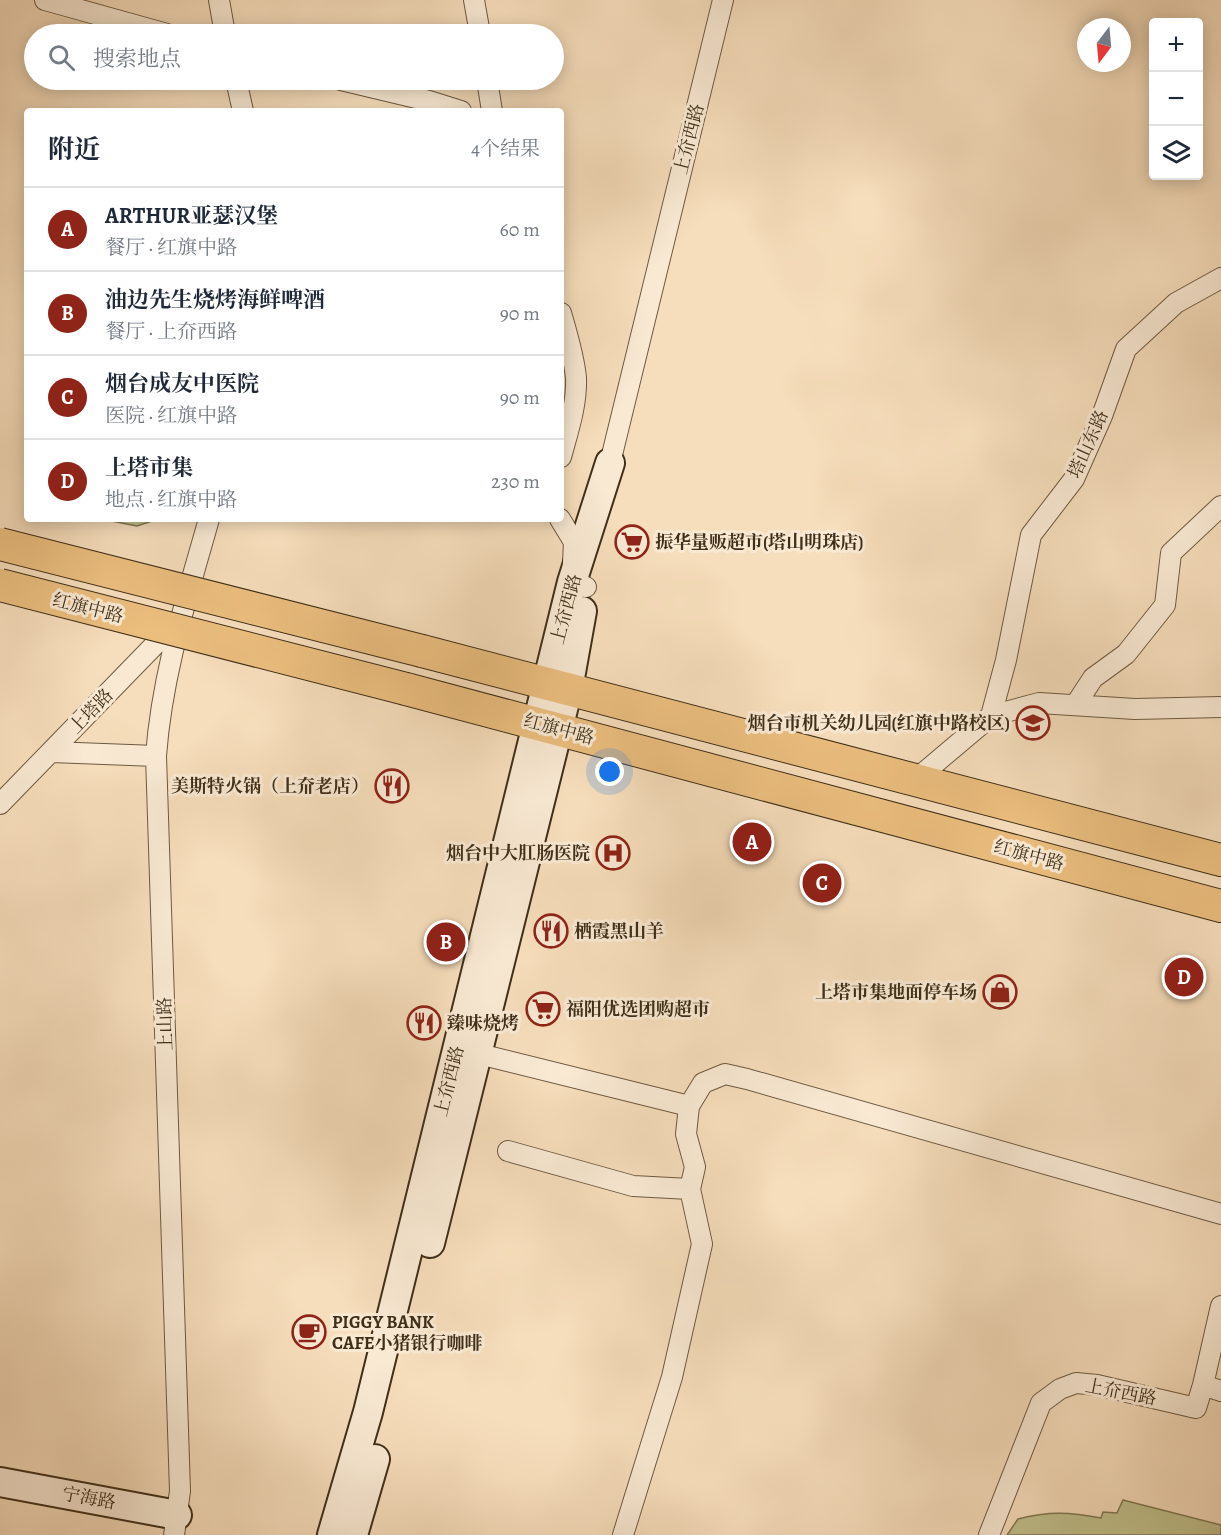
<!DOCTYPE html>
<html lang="zh">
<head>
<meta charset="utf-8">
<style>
	body { margin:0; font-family:Alegreya,"Noto Serif SC",serif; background:#f2f2f3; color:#1f2937 }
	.controls { position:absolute; right:18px; top:18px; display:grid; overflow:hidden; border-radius:6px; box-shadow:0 3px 15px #0003 }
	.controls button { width:54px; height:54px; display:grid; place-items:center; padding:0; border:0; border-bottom:2px solid #e0e1e3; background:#fff; color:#1f2937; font:30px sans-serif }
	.compass { position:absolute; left:1077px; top:18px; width:54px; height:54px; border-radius:50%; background:#fff; box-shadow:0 3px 15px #0003; rotate:196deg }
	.you { position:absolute; left:610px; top:772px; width:21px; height:21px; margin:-15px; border:4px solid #fff; border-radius:50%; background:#1a73e8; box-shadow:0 0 0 9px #1a73e833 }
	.badge { display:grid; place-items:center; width:39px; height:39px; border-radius:50%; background:#8f2418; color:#fff; font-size:20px; font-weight:700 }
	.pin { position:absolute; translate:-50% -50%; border:3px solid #fff; box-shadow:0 2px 6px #0006 }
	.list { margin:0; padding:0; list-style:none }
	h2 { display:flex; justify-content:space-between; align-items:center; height:78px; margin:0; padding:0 24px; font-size:26px }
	h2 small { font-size:20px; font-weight:400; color:#747a83 }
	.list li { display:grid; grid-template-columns:39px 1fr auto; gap:18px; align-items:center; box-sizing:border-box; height:84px; padding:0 24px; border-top:2px solid #e0e1e3 }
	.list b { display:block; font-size:22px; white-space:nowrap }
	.list p { margin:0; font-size:20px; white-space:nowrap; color:#747a83 }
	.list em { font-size:20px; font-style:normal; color:#747a83 }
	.icon { flex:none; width:33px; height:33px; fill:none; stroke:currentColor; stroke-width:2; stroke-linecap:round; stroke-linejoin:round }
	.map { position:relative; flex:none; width:1221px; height:1535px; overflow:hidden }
	.search { position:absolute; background:#fff; box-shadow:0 3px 15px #0003; left:24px; top:24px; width:540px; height:66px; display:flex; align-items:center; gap:15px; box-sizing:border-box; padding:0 21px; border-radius:33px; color:#747a83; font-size:22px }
	.panel { position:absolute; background:#fff; box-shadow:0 3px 15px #0003; left:24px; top:108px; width:540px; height:414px; border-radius:6px }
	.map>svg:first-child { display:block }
	.green { fill:#c0c08d; stroke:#807853; stroke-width:1.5 }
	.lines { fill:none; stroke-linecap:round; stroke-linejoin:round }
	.street-casing { stroke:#6d5a42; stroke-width:22 }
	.secondary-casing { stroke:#3f2f19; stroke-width:32 }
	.primary-casing { stroke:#3f2f19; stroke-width:34 }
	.street { stroke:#f9e9d3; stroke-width:20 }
	.secondary { stroke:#f9e9d3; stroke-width:28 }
	.primary { stroke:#ebbe7e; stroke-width:32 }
	.primary-bridge-casing { stroke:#3f2f19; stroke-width:34; stroke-linecap:butt }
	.primary-bridge { stroke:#ebbe7e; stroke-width:32 }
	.labels { text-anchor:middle; stroke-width:6; stroke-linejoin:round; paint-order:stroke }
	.street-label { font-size:18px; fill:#3f2f19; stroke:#f9e9d3 }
	.poi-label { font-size:18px; font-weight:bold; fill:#3f2f19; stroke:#f9e9d3; text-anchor:start }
</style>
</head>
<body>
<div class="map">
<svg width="1221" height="1535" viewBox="0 0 1221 1535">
	<rect width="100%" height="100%" fill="#f6ddbb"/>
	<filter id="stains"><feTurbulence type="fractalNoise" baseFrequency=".00333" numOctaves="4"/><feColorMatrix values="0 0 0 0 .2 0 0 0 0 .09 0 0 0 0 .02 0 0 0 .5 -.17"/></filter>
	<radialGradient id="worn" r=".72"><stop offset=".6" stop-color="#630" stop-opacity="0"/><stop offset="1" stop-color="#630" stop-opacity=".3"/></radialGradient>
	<!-- green -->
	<path class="green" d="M101 519H158L137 526Z
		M1123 1500 1221 1525V1535H1007L1018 1519C1048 1511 1070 1512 1101 1518L1103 1512 1117 1513Z"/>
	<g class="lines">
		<defs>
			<path id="street" d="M45 0 167 34
				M219 0 225 34
				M474 0 480 34
				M236 80 243 111
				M341 80 429 101 461 111
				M487 80 492 111
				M561 313C567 334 574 356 576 378 577 405 568 431 561 457
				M610 463 723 0
				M560 519 574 542 572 582 586 587
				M1076 704 1093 678 1126 654 1165 605 1171 553 1221 506
				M991 716 1006 660 1031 535 1074 479 1102 416 1126 349 1176 303 1221 278
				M51 752 156 756
				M914 781 991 716 1039 703 1135 709 1221 707
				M0 804 175 624
				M467 1051 689 1106
				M508 1151 633 1186 690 1189
				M1203 1385 1221 1306
				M174 1535 180 1491 156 756C162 674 187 597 209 519
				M623 1535 672 1377 702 1244 690 1189 695 1167 686 1134 689 1106 703 1083 725 1074 747 1079 1221 1214
				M989 1535 1041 1403 1060 1389 1076 1383 1097 1385 1196 1408 1203 1385 1221 1391"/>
			<path id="secondary" d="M430 1243 568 689 582 611
				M0 1482 177 1515
				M332 1535 368 1412 572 582 610 463
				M353 1535 375 1459"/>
			<path id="primary" d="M422 651 1221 860
				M406 689 1221 906"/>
		</defs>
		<!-- street casing -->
		<use href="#street" class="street-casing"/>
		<!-- secondary casing -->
		<use href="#secondary" class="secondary-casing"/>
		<!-- primary casing -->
		<use href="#primary" class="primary-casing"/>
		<!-- street -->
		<use href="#street" class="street"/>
		<!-- secondary -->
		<use href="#secondary" class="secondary"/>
		<!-- primary -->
		<use href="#primary" class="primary"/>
		<defs>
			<path id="primary-bridge" d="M0 544 422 651
				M0 585 406 689"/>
		</defs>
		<!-- primary-bridge casing -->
		<use href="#primary-bridge" class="primary-bridge-casing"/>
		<!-- primary-bridge -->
		<use href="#primary-bridge" class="primary-bridge"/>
	</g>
	<!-- icons -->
	<defs>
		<symbol id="supermarket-ring" viewBox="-11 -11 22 22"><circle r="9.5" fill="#f9e9d3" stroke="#8f2418" stroke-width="1.5"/><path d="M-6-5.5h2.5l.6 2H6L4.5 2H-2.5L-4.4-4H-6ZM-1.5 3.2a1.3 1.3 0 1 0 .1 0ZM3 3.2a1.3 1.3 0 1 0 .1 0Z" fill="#8f2418"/></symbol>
		<symbol id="school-ring" viewBox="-11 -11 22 22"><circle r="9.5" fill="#f9e9d3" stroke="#8f2418" stroke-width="1.5"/><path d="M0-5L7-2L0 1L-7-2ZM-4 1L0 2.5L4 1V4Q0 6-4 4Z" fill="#8f2418"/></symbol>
		<symbol id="restaurant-ring" viewBox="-11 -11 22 22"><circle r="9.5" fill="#f9e9d3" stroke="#8f2418" stroke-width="1.5"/><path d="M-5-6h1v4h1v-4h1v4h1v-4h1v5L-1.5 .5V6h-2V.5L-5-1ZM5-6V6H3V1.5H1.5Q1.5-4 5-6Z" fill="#8f2418"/></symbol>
		<symbol id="hospital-ring" viewBox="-11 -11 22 22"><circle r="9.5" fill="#f9e9d3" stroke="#8f2418" stroke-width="1.5"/><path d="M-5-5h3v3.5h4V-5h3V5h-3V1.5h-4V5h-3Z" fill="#8f2418"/></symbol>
		<symbol id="shop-ring" viewBox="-11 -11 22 22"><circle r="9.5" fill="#f9e9d3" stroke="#8f2418" stroke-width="1.5"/><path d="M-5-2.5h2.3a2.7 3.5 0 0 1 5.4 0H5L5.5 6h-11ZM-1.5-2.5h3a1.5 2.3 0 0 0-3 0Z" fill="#8f2418"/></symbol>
		<symbol id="cafe-ring" viewBox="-11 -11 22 22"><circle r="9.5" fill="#f9e9d3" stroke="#8f2418" stroke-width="1.5"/><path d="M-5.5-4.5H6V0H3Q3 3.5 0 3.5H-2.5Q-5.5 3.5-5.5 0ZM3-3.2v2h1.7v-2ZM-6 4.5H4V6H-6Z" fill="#8f2418"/></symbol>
	</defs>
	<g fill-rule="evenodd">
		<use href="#supermarket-ring" x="613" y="523" width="38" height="38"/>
		<use href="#school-ring" x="1014" y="704" width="38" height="38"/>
		<use href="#restaurant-ring" x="373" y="767" width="38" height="38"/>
		<use href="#hospital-ring" x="594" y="834" width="38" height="38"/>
		<use href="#restaurant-ring" x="532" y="912" width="38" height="38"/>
		<use href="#shop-ring" x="981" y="973" width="38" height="38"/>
		<use href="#supermarket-ring" x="524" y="990" width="38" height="38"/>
		<use href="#restaurant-ring" x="405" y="1004" width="38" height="38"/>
		<use href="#cafe-ring" x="290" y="1313" width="38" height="38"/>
	</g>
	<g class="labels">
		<!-- street labels -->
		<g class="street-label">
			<text transform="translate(689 139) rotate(-76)" y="6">上夼西路</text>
			<text transform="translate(1088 444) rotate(-66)" y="6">塔山东路</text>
			<text transform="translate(88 608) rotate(14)" y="6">红旗中路</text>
			<text transform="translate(566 609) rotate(-75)" y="6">上夼西路</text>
			<text transform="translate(91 711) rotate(-46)" y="6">上塔路</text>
			<text transform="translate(559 729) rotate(15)" y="6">红旗中路</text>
			<text transform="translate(1029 855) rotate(15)" y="6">红旗中路</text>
			<text transform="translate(165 1024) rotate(-92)" y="6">上山路</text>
			<text transform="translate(449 1081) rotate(-76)" y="6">上夼西路</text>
			<text transform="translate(1121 1392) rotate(11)" y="6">上夼西路</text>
			<text transform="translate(89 1498) rotate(10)" y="6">宁海路</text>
		</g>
		<!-- poi labels -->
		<g class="poi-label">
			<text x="655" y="548">振华量贩超市(塔山明珠店)</text>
			<text x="1010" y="729" text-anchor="end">烟台市机关幼儿园(红旗中路校区)</text>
			<text x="369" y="792" text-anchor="end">美斯特火锅（上夼老店）</text>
			<text x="590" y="859" text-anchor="end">烟台中大肛肠医院</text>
			<text x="574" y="937">栖霞黑山羊</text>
			<text x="977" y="998" text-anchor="end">上塔市集地面停车场</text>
			<text x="566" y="1015">福阳优选团购超市</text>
			<text x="447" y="1029">臻味烧烤</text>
			<text x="332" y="1328">PIGGY BANK<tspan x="332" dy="21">CAFE小猪银行咖啡</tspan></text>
		</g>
	</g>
	<rect width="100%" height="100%" filter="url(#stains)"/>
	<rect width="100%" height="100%" fill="url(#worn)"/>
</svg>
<div class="controls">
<button>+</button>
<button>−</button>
<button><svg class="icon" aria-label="layers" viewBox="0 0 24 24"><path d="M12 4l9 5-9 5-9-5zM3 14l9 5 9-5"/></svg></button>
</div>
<svg class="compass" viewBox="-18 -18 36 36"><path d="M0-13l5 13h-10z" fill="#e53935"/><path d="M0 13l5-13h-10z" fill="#747a83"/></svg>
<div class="you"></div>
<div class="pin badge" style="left:752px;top:842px">A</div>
<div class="pin badge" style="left:446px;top:942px">B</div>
<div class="pin badge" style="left:822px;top:883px">C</div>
<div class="pin badge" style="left:1184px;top:977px">D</div>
<div class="search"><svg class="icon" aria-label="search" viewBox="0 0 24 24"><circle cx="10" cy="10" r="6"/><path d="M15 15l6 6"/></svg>搜索地点</div>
<section class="panel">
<h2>附近<small>4个结果</small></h2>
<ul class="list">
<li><span class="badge">A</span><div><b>ARTHUR亚瑟汉堡</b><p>餐厅 · 红旗中路</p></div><em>60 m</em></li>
<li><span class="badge">B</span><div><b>油边先生烧烤海鲜啤酒</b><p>餐厅 · 上夼西路</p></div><em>90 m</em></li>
<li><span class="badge">C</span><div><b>烟台成友中医院</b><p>医院 · 红旗中路</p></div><em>90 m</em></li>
<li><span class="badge">D</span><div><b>上塔市集</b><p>地点 · 红旗中路</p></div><em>230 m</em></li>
</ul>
</section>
</div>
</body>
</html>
